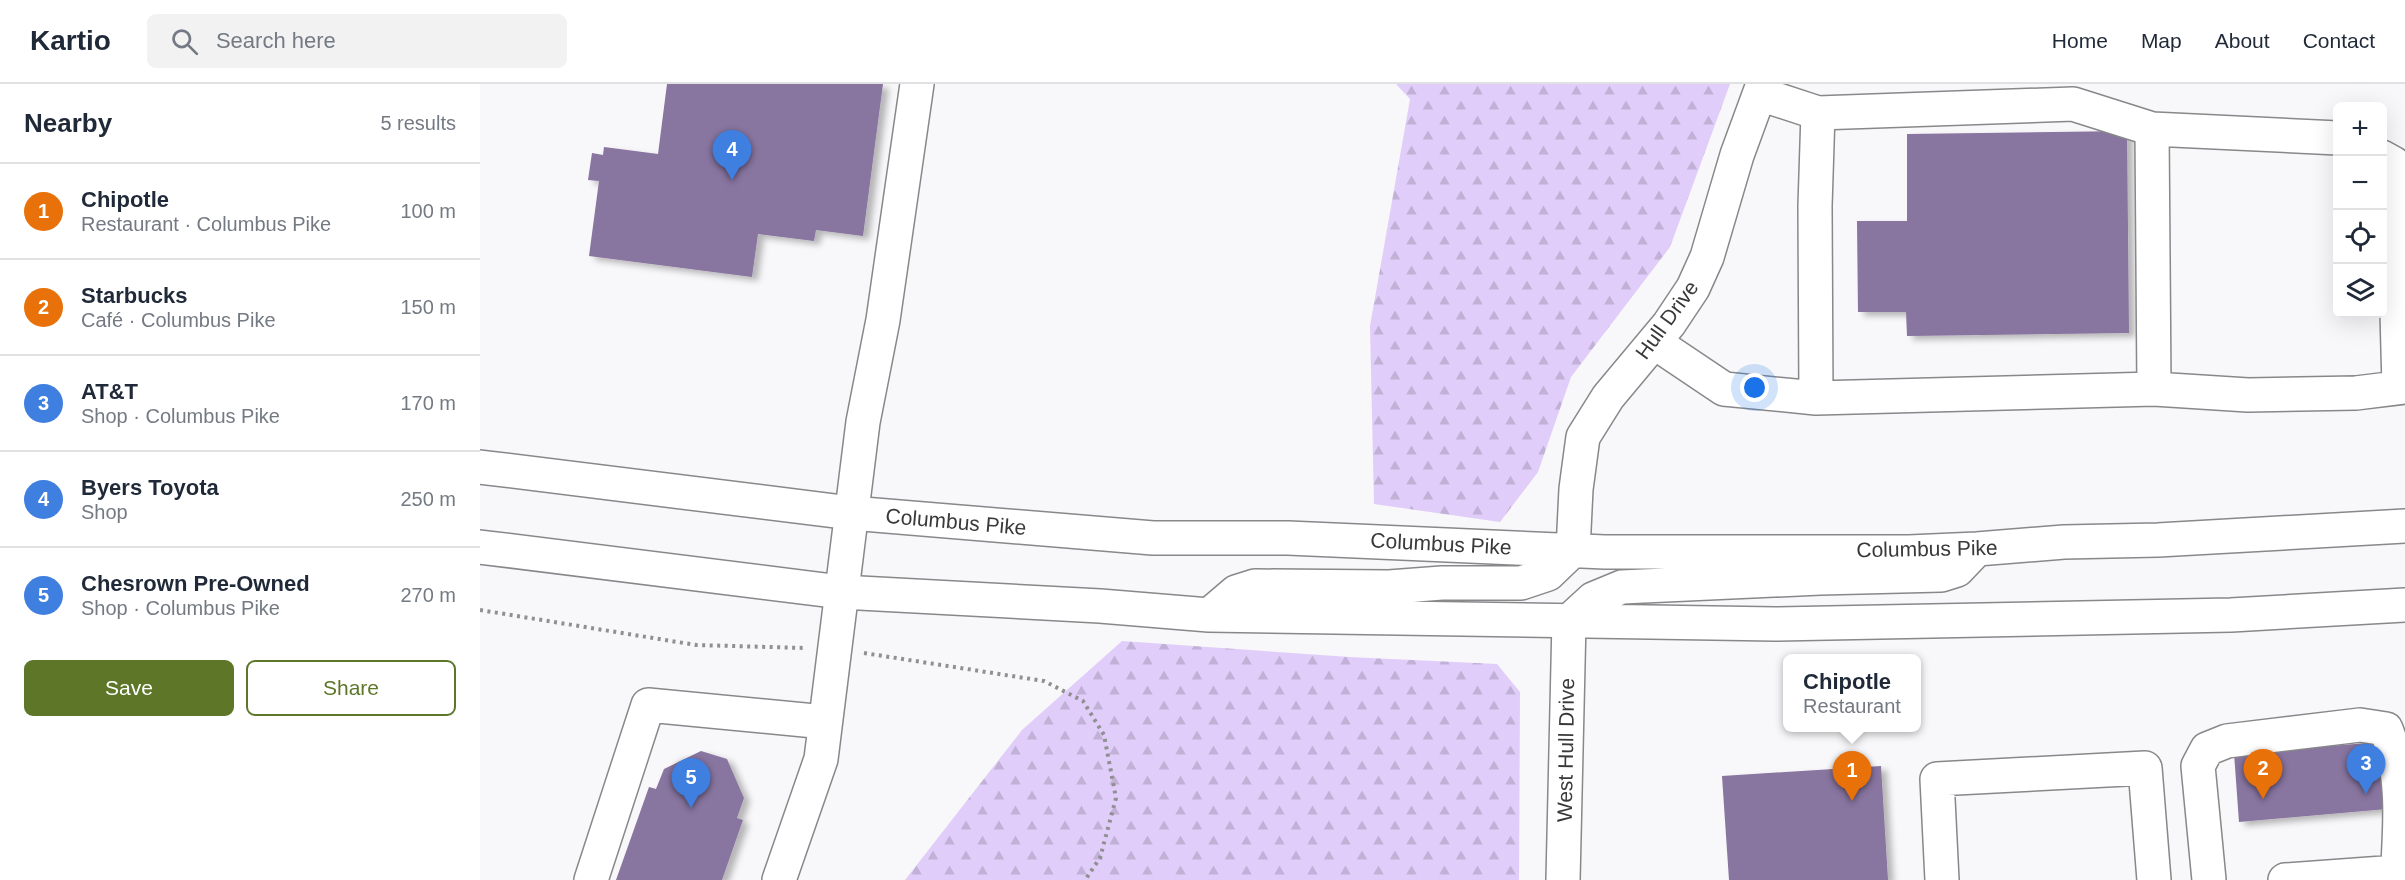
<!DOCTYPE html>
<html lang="en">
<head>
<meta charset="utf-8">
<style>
	body { margin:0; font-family:Helvetica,sans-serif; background:#f2f2f3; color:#1f2937 }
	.controls { position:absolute; right:18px; top:18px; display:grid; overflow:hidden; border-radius:9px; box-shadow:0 6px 24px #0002 }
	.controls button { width:54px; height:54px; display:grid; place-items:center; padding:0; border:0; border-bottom:2px solid #e0e1e3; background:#fff; color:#1f2937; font:30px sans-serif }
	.you { position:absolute; left:1275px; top:304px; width:21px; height:21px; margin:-15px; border:4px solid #fff; border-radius:50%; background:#1a73e8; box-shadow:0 0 0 9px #1a73e833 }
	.badge { display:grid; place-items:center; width:39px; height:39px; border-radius:50%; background:#5d7628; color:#fff; font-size:20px; font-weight:700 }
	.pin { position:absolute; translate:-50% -50px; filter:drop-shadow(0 2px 3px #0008) }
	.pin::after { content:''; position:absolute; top:32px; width:21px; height:18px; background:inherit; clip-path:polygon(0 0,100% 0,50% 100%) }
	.popup { position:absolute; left:1303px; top:570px; width:138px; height:78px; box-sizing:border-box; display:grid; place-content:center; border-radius:9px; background:#fff; filter:drop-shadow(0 2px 4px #0005); font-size:20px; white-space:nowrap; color:#747a83 }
	.popup b { font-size:22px; color:#1f2937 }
	.popup::after { content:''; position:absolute; left:50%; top:100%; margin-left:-12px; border:12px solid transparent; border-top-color:#fff }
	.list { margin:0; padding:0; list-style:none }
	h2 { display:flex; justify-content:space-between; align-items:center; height:78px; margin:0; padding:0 24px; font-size:26px }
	h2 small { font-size:20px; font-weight:400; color:#747a83 }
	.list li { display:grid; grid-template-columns:39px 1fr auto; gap:18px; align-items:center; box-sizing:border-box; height:96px; padding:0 24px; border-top:2px solid #e0e1e3 }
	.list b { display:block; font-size:22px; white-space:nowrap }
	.list p { margin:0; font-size:20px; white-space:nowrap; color:#747a83 }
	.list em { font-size:20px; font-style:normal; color:#747a83 }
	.actions { display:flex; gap:12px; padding:18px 24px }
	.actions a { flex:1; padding:14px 0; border:2px solid #5d7628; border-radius:9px; text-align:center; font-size:21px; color:#5d7628 }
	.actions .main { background:#5d7628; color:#fff }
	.icon { flex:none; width:33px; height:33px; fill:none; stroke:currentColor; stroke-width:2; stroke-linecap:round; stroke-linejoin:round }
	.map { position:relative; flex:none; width:1925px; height:796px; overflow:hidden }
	header { display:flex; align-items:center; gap:36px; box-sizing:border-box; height:84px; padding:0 30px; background:#fff; border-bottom:2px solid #e0e1e3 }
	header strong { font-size:28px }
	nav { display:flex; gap:33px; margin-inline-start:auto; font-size:21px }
	.search { width:420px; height:54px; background:#f2f2f3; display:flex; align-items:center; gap:15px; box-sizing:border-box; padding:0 21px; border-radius:9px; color:#747a83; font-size:22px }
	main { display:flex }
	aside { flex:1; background:#fff }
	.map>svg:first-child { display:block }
	.forest { fill:url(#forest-firs) }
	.building { fill:#8874a0; filter:url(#shadow) }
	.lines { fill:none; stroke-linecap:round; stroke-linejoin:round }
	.minor-casing { stroke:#88878a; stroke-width:36 }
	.highway-casing { stroke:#88878a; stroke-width:36 }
	.path { stroke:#908f91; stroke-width:4; stroke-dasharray:3 4.5; stroke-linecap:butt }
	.minor { stroke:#fff; stroke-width:33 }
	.highway { stroke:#fff; stroke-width:33 }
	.labels { text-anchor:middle; stroke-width:6; stroke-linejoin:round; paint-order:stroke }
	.street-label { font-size:21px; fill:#39393a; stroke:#fff }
</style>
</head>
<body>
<header>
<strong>Kartio</strong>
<div class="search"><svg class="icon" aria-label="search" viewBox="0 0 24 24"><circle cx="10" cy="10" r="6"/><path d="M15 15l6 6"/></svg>Search here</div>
<nav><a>Home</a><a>Map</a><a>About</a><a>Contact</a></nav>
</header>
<main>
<aside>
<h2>Nearby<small>5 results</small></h2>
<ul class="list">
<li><span class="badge" style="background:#e8710a">1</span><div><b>Chipotle</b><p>Restaurant · Columbus Pike</p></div><em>100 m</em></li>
<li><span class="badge" style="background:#e8710a">2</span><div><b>Starbucks</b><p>Café · Columbus Pike</p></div><em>150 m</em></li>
<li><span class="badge" style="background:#3f7fe0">3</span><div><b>AT&amp;T</b><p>Shop · Columbus Pike</p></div><em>170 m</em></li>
<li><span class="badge" style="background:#3f7fe0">4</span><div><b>Byers Toyota</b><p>Shop</p></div><em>250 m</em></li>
<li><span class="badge" style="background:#3f7fe0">5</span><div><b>Chesrown Pre-Owned</b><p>Shop · Columbus Pike</p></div><em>270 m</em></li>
</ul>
<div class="actions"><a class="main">Save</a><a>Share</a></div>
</aside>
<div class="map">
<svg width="1925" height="796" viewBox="0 0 1925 796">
	<defs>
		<pattern id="forest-firs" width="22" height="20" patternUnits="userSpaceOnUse" patternTransform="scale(1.5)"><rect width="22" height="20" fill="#e1cdfa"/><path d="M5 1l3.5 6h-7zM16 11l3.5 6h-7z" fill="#c2b1d7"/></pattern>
		<filter id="shadow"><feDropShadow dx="6" dy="4" stdDeviation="3" flood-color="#0004"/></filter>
	</defs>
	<rect width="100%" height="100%" fill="#f8f7f9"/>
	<!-- forest -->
	<path class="forest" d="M916 0H1250L1190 163 1091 293 1058 388 1020 438 894 420 890 242 930 15Z
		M642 557 869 573 1017 580 1040 608 1039 796H425L542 646Z"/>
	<!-- building -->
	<path class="building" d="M187 0H403L383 152 336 146 334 157 278 150 272 193 109 172 119 97 108 96 112 69 123 71 124 63 178 70Z
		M1647 47 1649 249 1427 252 1426 228H1378L1377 137H1427V50Z
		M1902 658 1907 725 1759 738 1754 669Z
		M221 667 247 675 264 714 257 734 263 736 242 796H136L169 703 176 705 184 685Z
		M1401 682 1408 796H1249L1242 692Z"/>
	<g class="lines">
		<defs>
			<path id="minor" d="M1280 10 1338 29 1593 20 1672 45 1858 54
				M1672 45 1674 305
				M1902 73 1913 79 1919 303
				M1174 258 1244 305 1336 314 1674 305 1768 311 1876 309 1925 303
				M1336 314 1335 122 1338 29
				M1093 466 1096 405 1103 353 1128 313 1189 240 1213 204 1227 173 1257 71 1283 0
				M111 796 168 621 345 638
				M299 796 341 675 383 338 403 236 437 0
				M1083 796 1089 537
				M1462 796 1457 695 1665 684 1674 796
				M1729 796 1718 682 1727 665 1747 657 1880 641 1906 645C1925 693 1920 745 1917 796
				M1805 796 1917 788"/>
			<path id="highway" d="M0 383 371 429 673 454H808L1125 468H1429L1497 465 1584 458 1678 456 1925 442
				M0 463 361 508 620 522 729 531 1295 540 1751 531 1925 521
				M729 531 756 508 775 502 909 503 962 499H1041L1068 490 1093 466
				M1089 537 1113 515 1142 503 1340 494 1461 491 1477 486 1497 465"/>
		</defs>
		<!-- minor casing -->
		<use href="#minor" class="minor-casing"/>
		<!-- highway casing -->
		<use href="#highway" class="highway-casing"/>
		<!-- path -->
		<path class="path" d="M0 526 216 561 325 564
			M384 569 564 597 603 617 624 651 636 714 620 774 605 796"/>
		<!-- minor -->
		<use href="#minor" class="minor"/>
		<!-- highway -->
		<use href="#highway" class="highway"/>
	</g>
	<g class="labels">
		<!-- street labels -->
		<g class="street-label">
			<text transform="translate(1187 236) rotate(-54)" y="7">Hull Drive</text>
			<text transform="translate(476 438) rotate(5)" y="7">Columbus Pike</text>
			<text transform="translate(961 460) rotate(3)" y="7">Columbus Pike</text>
			<text transform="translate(1447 465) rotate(-1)" y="7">Columbus Pike</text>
			<text transform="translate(1086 666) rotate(-89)" y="7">West Hull Drive</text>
		</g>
	</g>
</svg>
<div class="controls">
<button>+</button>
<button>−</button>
<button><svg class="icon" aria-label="locate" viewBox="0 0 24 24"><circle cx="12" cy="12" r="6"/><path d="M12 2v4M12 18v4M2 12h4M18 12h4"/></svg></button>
<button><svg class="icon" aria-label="layers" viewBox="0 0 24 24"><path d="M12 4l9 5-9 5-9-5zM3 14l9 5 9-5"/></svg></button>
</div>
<div class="you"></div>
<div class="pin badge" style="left:1372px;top:717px;background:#e8710a">1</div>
<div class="popup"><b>Chipotle</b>Restaurant</div>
<div class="pin badge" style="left:1783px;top:715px;background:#e8710a">2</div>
<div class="pin badge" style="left:1886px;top:710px;background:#3f7fe0">3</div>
<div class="pin badge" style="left:252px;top:96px;background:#3f7fe0">4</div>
<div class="pin badge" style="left:211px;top:724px;background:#3f7fe0">5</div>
</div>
</main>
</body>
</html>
